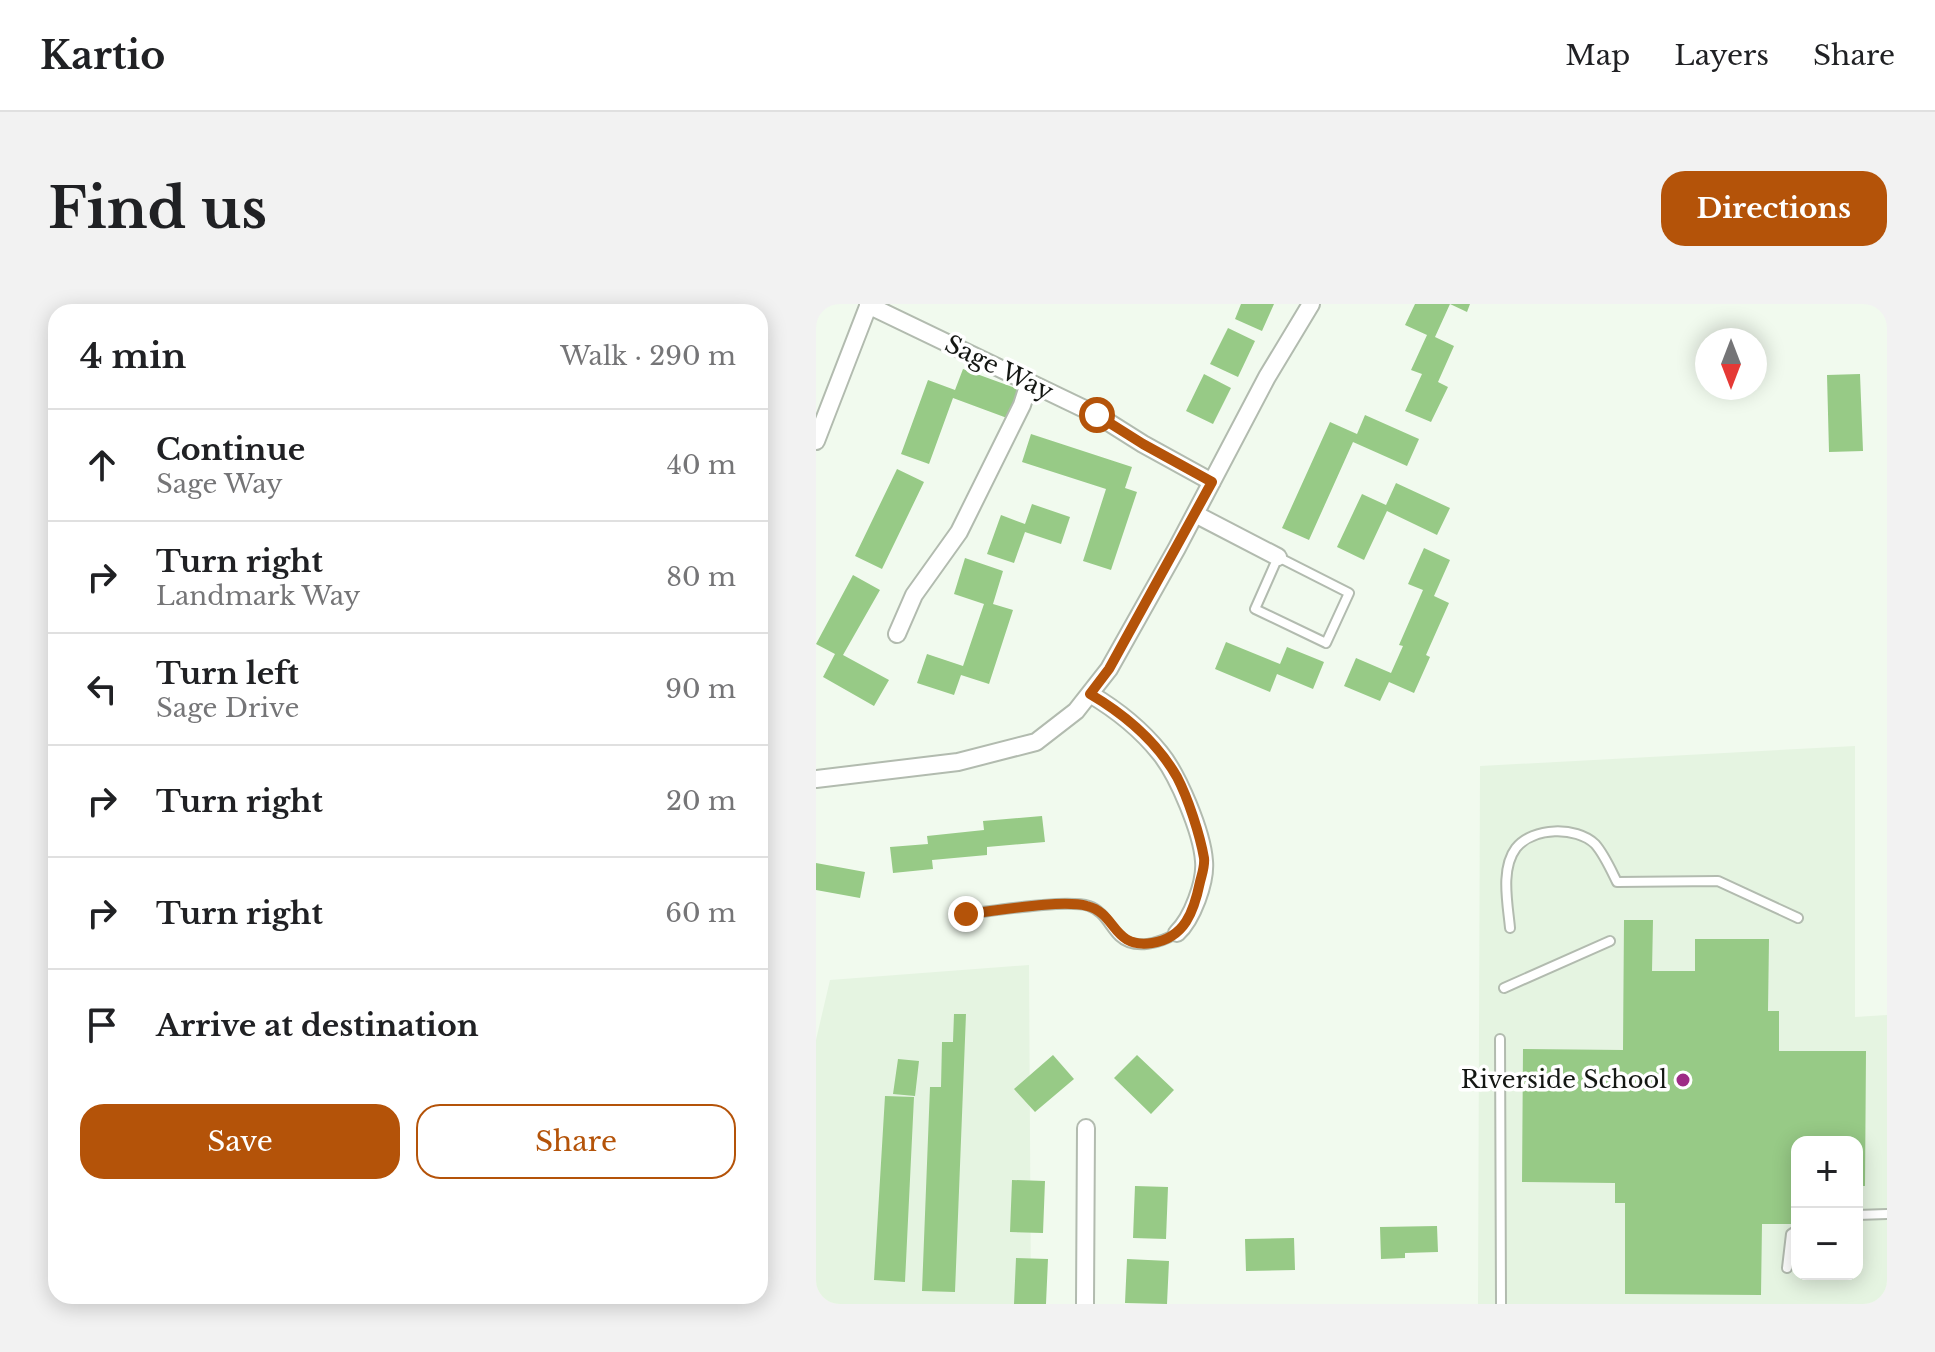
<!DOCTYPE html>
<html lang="en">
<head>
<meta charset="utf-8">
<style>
	body { margin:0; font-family:"Libre Baskerville",serif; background:#f2f2f2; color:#202124 }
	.controls { position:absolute; right:24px; bottom:24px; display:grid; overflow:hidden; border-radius:16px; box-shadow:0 4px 20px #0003 }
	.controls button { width:72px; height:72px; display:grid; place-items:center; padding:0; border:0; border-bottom:2px solid #e0e0e0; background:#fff; color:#202124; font:40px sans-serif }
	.compass { position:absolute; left:879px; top:24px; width:72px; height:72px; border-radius:50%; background:#fff; box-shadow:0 4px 20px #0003; rotate:180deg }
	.stop { position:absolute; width:24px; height:24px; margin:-18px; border:6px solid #b45309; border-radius:50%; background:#fff }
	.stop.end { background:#b45309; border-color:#fff; box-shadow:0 2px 8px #0008 }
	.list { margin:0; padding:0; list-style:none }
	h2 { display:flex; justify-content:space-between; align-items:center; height:104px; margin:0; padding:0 32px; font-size:34px }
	h2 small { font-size:26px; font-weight:400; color:#757577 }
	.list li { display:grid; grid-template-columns:52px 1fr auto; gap:24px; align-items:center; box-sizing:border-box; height:112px; padding:0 32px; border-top:2px solid #e0e0e0 }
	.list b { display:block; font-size:30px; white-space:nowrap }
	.list p { margin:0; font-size:26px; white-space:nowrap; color:#757577 }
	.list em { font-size:26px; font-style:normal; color:#757577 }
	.actions { display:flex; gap:16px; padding:24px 32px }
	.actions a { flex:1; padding:18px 0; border:2px solid #b45309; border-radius:24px; text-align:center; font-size:28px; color:#b45309 }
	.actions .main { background:#b45309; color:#fff }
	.icon { flex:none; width:44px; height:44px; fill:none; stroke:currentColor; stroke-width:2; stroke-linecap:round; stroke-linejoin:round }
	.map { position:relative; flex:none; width:1071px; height:1000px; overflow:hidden; border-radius:24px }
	header { display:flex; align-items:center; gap:48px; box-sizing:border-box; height:112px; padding:0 40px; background:#fff; border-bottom:2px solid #e0e0e0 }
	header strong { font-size:38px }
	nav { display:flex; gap:44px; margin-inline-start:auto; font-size:28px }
	.intro { display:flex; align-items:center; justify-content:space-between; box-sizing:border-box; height:192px; padding:0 48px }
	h1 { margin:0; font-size:56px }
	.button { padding:20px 36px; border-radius:24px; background:#b45309; color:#fff; font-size:28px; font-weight:700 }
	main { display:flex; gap:48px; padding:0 48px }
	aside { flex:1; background:#fff; border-radius:24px; box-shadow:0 4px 20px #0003 }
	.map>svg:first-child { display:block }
	.built { fill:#e5f4e1; fill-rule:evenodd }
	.building { fill:#97ca86 }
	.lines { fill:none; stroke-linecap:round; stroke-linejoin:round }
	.service-casing { stroke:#b2bbaf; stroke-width:12 }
	.minor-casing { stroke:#b2bbaf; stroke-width:20 }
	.service { stroke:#fff; stroke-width:8 }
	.minor { stroke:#fff; stroke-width:16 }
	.route { stroke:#b45309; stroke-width:10 }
	.poi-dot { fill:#9e2b86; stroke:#fff; stroke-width:3 }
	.labels { text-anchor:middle; stroke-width:7; stroke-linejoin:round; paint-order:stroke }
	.street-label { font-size:24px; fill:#141713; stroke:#fff }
	.poi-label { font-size:24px; fill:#141713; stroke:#fff; text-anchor:end }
</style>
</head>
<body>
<header>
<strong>Kartio</strong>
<nav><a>Map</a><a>Layers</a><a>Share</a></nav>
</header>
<div class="intro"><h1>Find us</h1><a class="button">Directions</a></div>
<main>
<aside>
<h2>4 min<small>Walk · 290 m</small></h2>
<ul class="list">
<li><svg class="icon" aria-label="ahead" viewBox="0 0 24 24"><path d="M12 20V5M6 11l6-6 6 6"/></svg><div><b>Continue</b><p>Sage Way</p></div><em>40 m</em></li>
<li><svg class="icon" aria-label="right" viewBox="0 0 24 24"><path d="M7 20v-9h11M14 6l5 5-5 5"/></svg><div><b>Turn right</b><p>Landmark Way</p></div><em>80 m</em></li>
<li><svg class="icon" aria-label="left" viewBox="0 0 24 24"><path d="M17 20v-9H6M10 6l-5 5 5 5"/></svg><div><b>Turn left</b><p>Sage Drive</p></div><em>90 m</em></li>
<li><svg class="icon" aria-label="right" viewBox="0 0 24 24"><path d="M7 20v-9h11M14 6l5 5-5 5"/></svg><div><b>Turn right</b></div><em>20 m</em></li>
<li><svg class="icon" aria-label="right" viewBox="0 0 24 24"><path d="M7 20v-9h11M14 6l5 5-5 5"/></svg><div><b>Turn right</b></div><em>60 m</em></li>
<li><svg class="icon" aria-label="arrive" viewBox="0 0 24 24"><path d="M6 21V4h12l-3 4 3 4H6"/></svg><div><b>Arrive at destination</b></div></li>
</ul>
<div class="actions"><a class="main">Save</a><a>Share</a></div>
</aside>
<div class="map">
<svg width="1071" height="1000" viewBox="0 0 1071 1000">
	<rect width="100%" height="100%" fill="#f1faee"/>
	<!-- built -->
	<path class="built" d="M1039 442V713L1071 711V1000H662L664 462ZM981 838H1041V970H981Z
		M213 661 215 1000H0V736L14 676Z"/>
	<!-- building -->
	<path class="building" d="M425 0H458L446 27 419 15Z
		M599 0H654L651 8 634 0 619 33 638 42 622 78 632 83 615 118 589 107 606 70 595 66 611 31 589 21Z
		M412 24 439 37 422 73 394 60Z
		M147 65 202 85 191 114 137 94 113 160 85 150 112 76 139 86Z
		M388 70 415 84 397 120 370 107Z
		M1044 70 1047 147 1013 148 1011 71Z
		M549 111 603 135 591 162 537 138 493 236 466 224 514 118 541 130Z
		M215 130 316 163 309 184 321 188 295 266 267 257 290 185 206 158Z
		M81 165 108 178 66 265 39 252Z
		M580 179 634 204 621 231 571 207 548 256 521 243 546 190 570 201Z
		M216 200 254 213 245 240 209 228 198 259 171 250 185 211 209 220Z
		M608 244 634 256 618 292 633 299 610 351 614 353 598 389 573 378 564 397 528 382 540 354 575 369 587 342 583 341 607 286 592 280Z
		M149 254 187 267 177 300 197 306 173 380 145 371 138 391 101 379 111 350 147 362 168 300 138 290Z
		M37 271 64 286 27 351 73 376 58 402 7 373 19 350 0 340Z
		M410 338 464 360 471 343 508 358 497 385 461 370 454 388 399 365Z
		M226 512 229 538 171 543V551L116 556 117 565 77 569 74 543 112 540 111 532 168 526 167 517Z
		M0 559 49 568 44 594 0 586Z
		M808 616H837L836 667H879V635H953L952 707H963V747H1050L1049 882H1041V838H981V920H946L945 991 809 990V899H799V879L706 878 707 745 807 746Z
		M138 710H150L139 988 106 987 114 783H125L126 738H137Z
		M237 751 258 775 219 808 198 785Z
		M321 751 358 786 335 810 298 774Z
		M82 755 103 757 99 792 77 790Z
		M69 792 98 793 89 978 58 976Z
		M196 876 229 877 227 929 194 928Z
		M319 882 352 883 350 935 317 934Z
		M621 922 622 948 589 949V954L565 955 564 923Z
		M478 934 479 966 430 967 429 935Z
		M200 954 232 955 230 1000H198Z
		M311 955 353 957 351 1000 309 999Z"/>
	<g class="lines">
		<defs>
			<path id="service" d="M462 253 533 289 510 339 439 305Z
				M150 610C177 607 250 595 273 602 288 607 293 622 303 632 319 647 344 639 361 629
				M694 624C692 601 684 565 700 544 717 523 760 522 779 540 788 550 795 566 801 578L902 577 982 614
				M688 684 794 637
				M684 735 685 1000
				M1041 911 1071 910
				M971 964 975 930 981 926"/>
			<path id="minor" d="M52 1 281 111 327 140 396 178
				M0 137 53 0
				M379 210 462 253
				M81 330 98 291 143 228 206 101 213 79
				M274 390C301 406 324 424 344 449 362 471 386 528 388 557 390 578 376 615 361 629
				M0 475 142 458 220 438 260 407 293 365 361 244 451 73 495 0
				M269 1000 270 824"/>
		</defs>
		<!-- service casing -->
		<use href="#service" class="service-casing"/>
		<!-- minor casing -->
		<use href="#minor" class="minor-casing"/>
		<!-- service -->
		<use href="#service" class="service"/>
		<!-- minor -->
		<use href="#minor" class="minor"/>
	</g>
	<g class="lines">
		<!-- route -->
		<path class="route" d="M150 610C180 607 245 595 271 602 301 609 296 645 336 639 369 634 378 607 384 578 386 570 389 562 388 554 384 531 372 494 361 473 341 438 308 410 274 390L293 365 396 178 327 140 281 111"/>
	</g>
	<!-- markers -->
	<circle class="poi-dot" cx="867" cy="776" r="8"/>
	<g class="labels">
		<!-- street labels -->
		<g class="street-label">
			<text transform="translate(183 64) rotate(26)" y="8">Sage Way</text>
		</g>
		<!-- poi labels -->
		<g class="poi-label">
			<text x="851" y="784">Riverside School</text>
		</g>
	</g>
</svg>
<div class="controls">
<button>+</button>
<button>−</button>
</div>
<svg class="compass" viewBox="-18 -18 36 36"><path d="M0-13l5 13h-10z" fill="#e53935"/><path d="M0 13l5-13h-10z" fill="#757577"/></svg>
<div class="stop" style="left:281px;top:111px"></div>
<div class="stop end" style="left:150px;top:610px"></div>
</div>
</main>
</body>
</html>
